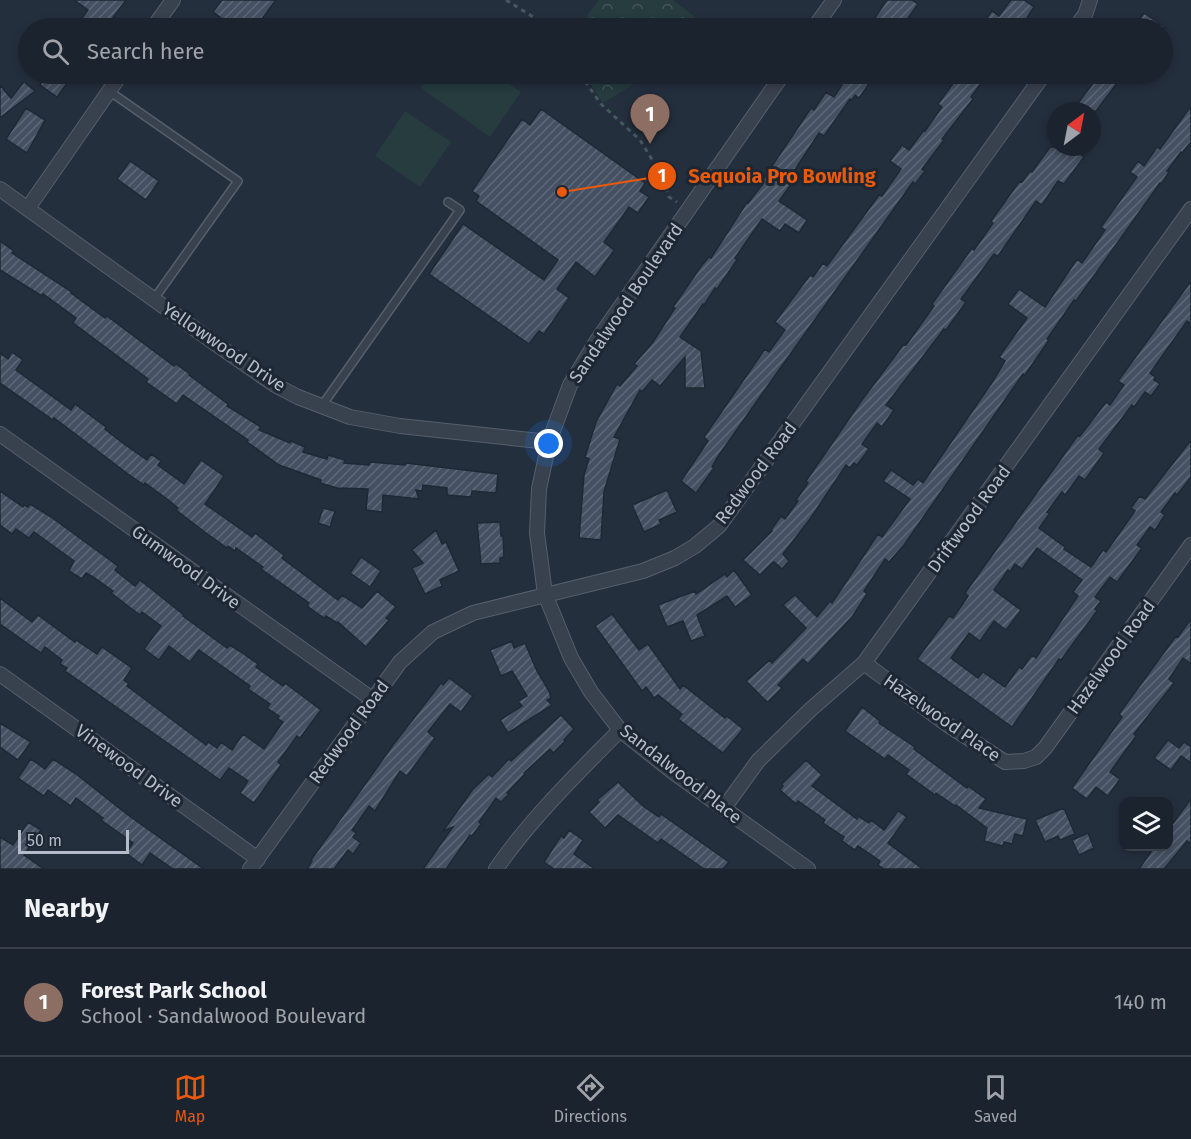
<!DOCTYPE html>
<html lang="en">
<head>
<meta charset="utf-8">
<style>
	body { margin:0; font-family:"Fira Sans",sans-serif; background:#282f3a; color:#f1f3f6 }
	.controls { position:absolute; right:18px; bottom:18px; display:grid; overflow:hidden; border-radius:12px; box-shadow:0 3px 9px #0003 }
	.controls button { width:54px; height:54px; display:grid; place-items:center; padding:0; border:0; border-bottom:2px solid #39404a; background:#1b232e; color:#f1f3f6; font:30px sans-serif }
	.compass { position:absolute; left:1047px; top:102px; width:54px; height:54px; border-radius:50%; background:#1b232e; box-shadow:0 3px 9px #0003; rotate:32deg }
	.scale { position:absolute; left:18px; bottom:15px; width:111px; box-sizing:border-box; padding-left:6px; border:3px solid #b4bcc9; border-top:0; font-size:16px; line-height:21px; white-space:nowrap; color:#b4bcc9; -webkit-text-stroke:4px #1d2633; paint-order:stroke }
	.you { position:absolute; left:549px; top:444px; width:21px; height:21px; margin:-15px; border:4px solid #fff; border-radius:50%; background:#1a73e8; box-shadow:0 0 0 9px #1a73e833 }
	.badge { display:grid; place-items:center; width:39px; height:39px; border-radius:50%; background:#ea580c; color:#fff; font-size:20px; font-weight:700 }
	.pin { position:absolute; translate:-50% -50px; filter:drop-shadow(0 2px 3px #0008) }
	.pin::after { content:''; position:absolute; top:32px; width:21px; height:18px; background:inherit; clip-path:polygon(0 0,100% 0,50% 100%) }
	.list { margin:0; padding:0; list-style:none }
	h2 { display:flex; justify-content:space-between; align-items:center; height:78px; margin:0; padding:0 24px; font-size:26px }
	h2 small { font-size:20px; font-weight:400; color:#a0a4aa }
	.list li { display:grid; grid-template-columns:39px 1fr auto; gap:18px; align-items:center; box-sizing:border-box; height:108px; padding:0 24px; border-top:2px solid #39404a }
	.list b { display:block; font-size:22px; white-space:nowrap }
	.list p { margin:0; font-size:20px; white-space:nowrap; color:#a0a4aa }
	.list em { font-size:20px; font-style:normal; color:#a0a4aa }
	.icon { flex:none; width:33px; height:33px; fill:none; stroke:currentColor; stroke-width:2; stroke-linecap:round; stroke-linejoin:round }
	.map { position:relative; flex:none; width:1191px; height:869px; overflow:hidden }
	.search { position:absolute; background:#1b232e; box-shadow:0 3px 9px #0003; left:18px; right:18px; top:18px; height:66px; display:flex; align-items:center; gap:15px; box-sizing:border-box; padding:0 21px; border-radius:33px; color:#a0a4aa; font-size:22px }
	.sheet { height:186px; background:#1b232e }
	nav { display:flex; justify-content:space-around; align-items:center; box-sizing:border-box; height:84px; border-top:2px solid #39404a; background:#1b232e; font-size:16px; color:#a0a4aa }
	nav a { display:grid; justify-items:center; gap:3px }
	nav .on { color:#ea580c }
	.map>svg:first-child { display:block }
	.park { fill:url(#park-crowns) }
	.garden { fill:#263c3f }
	.building { fill:url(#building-hatch); stroke:#1f2835; stroke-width:1.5; fill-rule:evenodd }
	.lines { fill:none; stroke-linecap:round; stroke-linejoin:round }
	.service-casing { stroke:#565f6c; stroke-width:10 }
	.minor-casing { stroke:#565f6c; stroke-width:16 }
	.path { stroke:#44595c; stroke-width:3; stroke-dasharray:4.5 4.5; stroke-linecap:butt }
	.service { stroke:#38414e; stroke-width:7 }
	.minor { stroke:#38414e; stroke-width:14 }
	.labels { text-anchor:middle; stroke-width:6; stroke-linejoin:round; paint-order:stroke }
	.street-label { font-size:18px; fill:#b4bcc9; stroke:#1d2633 }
	.leader { fill:none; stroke:#e8590c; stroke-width:2 }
	.callout-dot { fill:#e8590c; stroke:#1d2633; stroke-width:2 }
	.mark-label { font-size:18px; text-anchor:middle; font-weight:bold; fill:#fff }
	.callout-label { font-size:20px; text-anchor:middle; font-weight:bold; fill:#e8590c; stroke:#1d2633; stroke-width:6; stroke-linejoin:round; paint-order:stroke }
</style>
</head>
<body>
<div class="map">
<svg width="1191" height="869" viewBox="0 0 1191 869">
	<defs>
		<pattern id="park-crowns" width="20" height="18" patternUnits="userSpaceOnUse" patternTransform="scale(1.5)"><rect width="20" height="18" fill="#263c3f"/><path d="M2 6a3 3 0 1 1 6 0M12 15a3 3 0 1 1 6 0" fill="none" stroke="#435659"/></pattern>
		<pattern id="building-hatch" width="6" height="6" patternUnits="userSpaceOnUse" patternTransform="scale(1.5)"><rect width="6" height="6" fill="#455162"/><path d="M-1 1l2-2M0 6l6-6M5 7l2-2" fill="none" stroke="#5d6877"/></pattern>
	</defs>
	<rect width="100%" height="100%" fill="#242f3e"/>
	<!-- park -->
	<path class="park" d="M599 0H673L701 22 694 28H578Z
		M584 74H647L639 81 603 103Z"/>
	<!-- garden -->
	<path class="garden" d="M432 74H495L521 92 490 137 421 88Z
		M405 111 451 142 420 187 375 156Z"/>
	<!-- building -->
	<path class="building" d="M74 0H126L105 28H75L88 10Z
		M222 0H276L255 28H235L213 12Z
		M887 0H912L918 4 901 28H868Z
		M1011 0H1024L1034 7 1026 19 1029 21 1023 28H990L983 23 992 11 999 16Z
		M1144 13 1166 28H1133Z
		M48 74H74L57 97 40 85Z
		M849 74H876L859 98 855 95 852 100 850 99 824 136 819 133 788 180 792 183 779 201 807 220 799 233 785 224 780 231 762 219 735 258 737 260 717 289 715 288 704 305 703 304 680 337 701 351 705 388H685V357L660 386 652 380 642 392 640 390 614 437 620 439 604 492 601 540 579 538 584 475 589 459 585 457 596 422 617 384 620 386 637 366 634 364 653 342 675 308 673 307 702 265 709 257 711 258 747 202 748 203 762 185 760 184 811 108 814 110 826 92 834 97Z
		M960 74H988L971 97 973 99 942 139 944 140 922 169 925 171 915 184 913 182 769 384 717 458 712 467 714 468 696 493 681 481 708 441 704 437 765 349 769 352 785 330 775 322 810 275 813 277 823 263 827 266 879 195 882 196 901 169 890 161 902 145 909 150 924 130 925 131 942 107 938 104Z
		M1100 74H1124L1096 111H1072Z
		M24 82 35 91 0 118V85L11 98Z
		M1191 106V142L1182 153 1181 152 1167 171 1169 172 1161 184 1160 183 1076 301 1074 300 1047 339 1049 340 1025 375 1023 374 904 545 889 562 885 559 864 591 867 594 852 617 808 664 803 659 778 685 782 688 768 702 764 699 746 681 770 660 772 663 806 628 783 605 795 595 817 617 830 601 832 603 878 534 882 537 910 499 883 481 891 470 913 485 918 479 923 483 993 381 1005 361 999 357 1027 318 1008 304 1019 289 1045 307 1077 259 1082 263 1105 230 1101 227 1137 177 1130 172 1138 161 1144 166 1157 147 1160 149Z
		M26 108 45 120 27 153 6 139Z
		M541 109 645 183 640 191 649 197 638 213 629 207 604 242 614 250 595 277 576 262 557 289 569 298 544 334 539 331 529 344 429 274 463 224 544 280 558 260 476 201 479 196 472 191 522 119 530 125Z
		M1050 147H1070L1084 157 1064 184 1058 181 1042 205 1036 201 998 256 994 254 961 299 966 302 946 330 944 329 886 405 894 410 882 427 877 423 862 444 869 449 857 465 854 463 850 468 846 465 810 519 783 554 789 561 782 569 774 562 772 563 760 575 743 560 772 531 771 530 781 516 785 519 798 501 796 500 808 483 806 481 862 400 904 344 906 345 934 306 932 304 972 248 974 250 993 223 991 221 1014 189 1020 181 1022 182 1030 171 1032 172Z
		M130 161 159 181 146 200 117 179Z
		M0 241 14 251 12 253 72 292 71 293 105 318 107 316 174 366 176 364 190 374 189 375 228 404 227 406 261 427 259 430 290 443 291 441 305 447 303 452 327 459 328 455 345 460 344 463 369 465 370 462 405 465 406 463 498 474 496 493 472 491 471 497 447 495V488L423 485 422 491 416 490 419 499 383 495 382 512 366 510 368 489 337 488 320 483 321 480 279 465 247 442 248 440 183 395 177 404 146 382 148 379 73 323 76 318 43 294 42 296 0 270Z
		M1191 281V324L1187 321 1150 373 1155 377 1154 380 1160 384 1151 396 1145 392 1134 407 1132 405 1099 449 1104 453 1085 480 1079 476 1065 495 1062 492 1047 512 1050 513 1039 528 1065 547 1064 549 1091 567 1103 550 1106 552 1135 511 1131 508 1140 496 1145 499 1191 440V477L1177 495 1175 493 1161 512 1165 515 1155 530 1150 527 1137 545 1142 548 1117 582 1110 577 1095 597 1101 601 1095 609 1097 611 1061 660 1059 659 1012 727 917 659 949 616 953 618 968 596 965 593 1078 435 1080 436 1106 402 1110 405 1124 385 1118 381ZM1037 548 1082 580 1073 592 1078 596 1036 658 1032 655 1022 669 1019 667 1005 687 983 672 978 678 951 658 969 633 980 641 994 621 1006 630 1021 610 994 590 1008 570 1010 572 1015 564 1022 569Z
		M12 352 23 360 16 370 71 410 75 404 106 427 105 429 124 444 147 460 151 454 161 461 158 465 184 484 201 460 224 476 205 504 252 537 255 533 284 555 282 558 338 600 342 595 362 608 377 591 396 607 386 618 389 620 366 647 338 622 337 623 326 616 324 618 307 606 309 603 261 569 263 567 236 548 235 551 228 546 227 548 206 533 176 510 178 508 171 502 145 483 144 485 128 474 54 418 53 420 0 383V353L8 359Z
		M667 490 677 512 659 520 661 524 644 532 632 505Z
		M0 491 23 507 24 505 28 507 30 504 51 517 118 566 115 570 135 586 140 580 184 615 183 616 227 648 230 645 241 652 258 664 256 667 283 686 285 683 321 710 300 738 297 736 278 762 281 765 254 803 240 793 248 781 229 768 220 780 65 671 67 668 60 664 62 660 45 647 41 653 0 624V598L32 622 38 615 75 642 76 640 97 654 102 647 132 668 124 680 129 684 127 686 206 745 208 742 217 748 221 742 232 750 243 734 264 749 283 722 278 719 279 716 267 708 270 704 248 689 250 686 199 650 190 662 169 646 159 660 144 649 161 626 142 612 140 615 128 606 111 593 113 591 93 577 86 573 82 579 69 571 74 561 34 532 29 538 16 529 12 534 0 525Z
		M323 508 335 511 330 527 318 523Z
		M500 522 501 536H503L504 557 500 558V563L481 564 477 523Z
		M436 530 442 544 446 542 459 571 440 580 442 586 425 594 412 568 423 563 412 550Z
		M361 557 381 571 370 587 350 573Z
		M734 570 752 595 735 607 727 596 697 615 705 636 691 641 683 621 667 627 658 605 695 591 696 594 725 574 727 577Z
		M612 614 639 650 648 644 680 689 683 685 725 718 727 716 743 729 723 753 678 719 682 714 658 695 654 698 646 687 642 691 595 626Z
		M1191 619V664L1183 658 1169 679 1174 683 1134 734 1136 736 1110 772 1120 779 1108 796 1096 787 1087 799 1072 788 1122 717 1119 714 1176 636 1178 637Z
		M512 641 514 648 525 643 537 671 549 691 551 698 547 700 552 705 508 733 500 720 522 706 518 701 527 696 512 671 501 676 490 650Z
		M449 678 473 696 461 712 450 704 428 732 435 738 407 776 400 771 375 811 369 806 352 830 356 833 353 837 361 843 353 854 348 850 334 869H307L312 861 311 860 393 745 441 683 443 685Z
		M862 707 880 721 879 723 915 747 914 749 967 788 968 786 986 799 979 808 1027 819 1023 836 1015 834 1012 844 1004 842 1003 846 984 841 987 828 956 805 955 806 936 793 935 795 906 774 909 770 888 755 885 759 845 731Z
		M561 715 574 729 564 740 565 741 553 753 550 749 524 773 525 774 507 793 509 794 501 802 496 798 479 822 481 824 472 836 470 835 446 869H423L453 827 443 831 473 789 489 774 492 777 509 759 511 761Z
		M0 723 31 742 18 760 0 747Z
		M1168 740 1179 748 1184 742 1191 747V763L1181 756 1171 770 1154 758Z
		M31 759 45 769 53 759 76 774 128 815 204 869H173L150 853 142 865 126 853 133 843 101 820 103 818 76 798 71 806 48 790 44 796 18 778Z
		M806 760 822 775 812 786 857 819 858 816 869 823 871 820 884 830 898 811 907 817 888 843 923 869H884L878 865 880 861 858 846 855 850 842 841 844 837 823 823 825 820 798 801 796 804 780 790 783 786 782 784Z
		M618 782 643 806 659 817 661 814 729 862 723 869H704L661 839 658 843 618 815 605 828 589 812 599 802 597 800Z
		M1191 799V844L1187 841 1164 869H1139L1155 846H1168V830Z
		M1064 808 1075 834 1060 840 1058 836 1045 842 1035 820Z
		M28 822 41 830 24 855 44 869H0V837L13 845Z
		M569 830 583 840 574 854 595 869H554L544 862 561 836 564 838Z
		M1088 833 1094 848 1079 855 1072 840Z"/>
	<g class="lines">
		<defs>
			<path id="service" d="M109 91 238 181 154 299
				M321 407 460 210 448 202"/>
			<path id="minor" d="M153 28 173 0
				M814 28 834 0
				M1075 28 1085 15 1090 0
				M783 74 598 339 570 385 549 442 539 489 537 533 545 594 571 658 591 692 620 730 673 772 808 869
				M0 189 216 344 275 385 298 397 350 417 400 426 549 442
				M28 208 121 74
				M0 434 372 699
				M864 663 948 725 1005 762 1024 761 1036 757 1045 748 1191 545
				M0 674 258 859
				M724 808 758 761 810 710 864 663 1191 209
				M250 869 400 662 433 632 473 613 643 571 675 558 695 546 719 526 1044 74
				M496 869C531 818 577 774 620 730"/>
		</defs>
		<!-- service casing -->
		<use href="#service" class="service-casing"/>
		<!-- minor casing -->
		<use href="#minor" class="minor-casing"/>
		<!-- path -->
		<path class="path" d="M506 0 551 28
			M580 74 601 104 640 140 661 174 669 197 677 202"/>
		<!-- service -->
		<use href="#service" class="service"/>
		<!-- minor -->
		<use href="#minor" class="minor"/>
	</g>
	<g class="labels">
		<!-- street labels -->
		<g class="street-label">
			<text transform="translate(626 303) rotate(-56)" y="6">Sandalwood Boulevard</text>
			<text transform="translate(224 347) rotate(34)" y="6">Yellowwood Drive</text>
			<text transform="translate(756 473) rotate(-53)" y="6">Redwood Road</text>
			<text transform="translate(969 519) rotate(-54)" y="6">Driftwood Road</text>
			<text transform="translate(186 567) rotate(36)" y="6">Gumwood Drive</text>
			<text transform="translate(1111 657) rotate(-54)" y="6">Hazelwood Road</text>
			<text transform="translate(942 718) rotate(35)" y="6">Hazelwood Place</text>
			<text transform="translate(349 732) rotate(-54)" y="6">Redwood Road</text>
			<text transform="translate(129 766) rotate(36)" y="6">Vinewood Drive</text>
			<text transform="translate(681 774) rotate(38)" y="6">Sandalwood Place</text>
		</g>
	</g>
	<!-- callouts -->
	<path class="leader" d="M562 192L662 176"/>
	<g class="callout-dot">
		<circle cx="562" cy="192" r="6"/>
		<circle cx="662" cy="176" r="15"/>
	</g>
	<g class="mark-label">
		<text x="662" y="182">1</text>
	</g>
	<g class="callout-label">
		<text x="782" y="183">Sequoia Pro Bowling</text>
	</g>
</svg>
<div class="controls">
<button><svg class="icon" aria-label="layers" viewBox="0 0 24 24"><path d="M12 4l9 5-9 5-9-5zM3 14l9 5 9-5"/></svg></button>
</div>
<svg class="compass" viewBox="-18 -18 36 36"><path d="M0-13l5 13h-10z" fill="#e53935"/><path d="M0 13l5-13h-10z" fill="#a0a4aa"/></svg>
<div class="scale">50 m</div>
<div class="you"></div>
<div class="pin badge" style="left:650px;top:144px;background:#8d6e63">1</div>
<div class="search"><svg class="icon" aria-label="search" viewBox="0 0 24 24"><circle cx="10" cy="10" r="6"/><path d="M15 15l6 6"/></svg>Search here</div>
</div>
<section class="sheet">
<h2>Nearby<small></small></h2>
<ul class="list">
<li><span class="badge" style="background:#8d6e63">1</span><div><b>Forest Park School</b><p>School · Sandalwood Boulevard</p></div><em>140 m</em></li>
</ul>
</section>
<nav>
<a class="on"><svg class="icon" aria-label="map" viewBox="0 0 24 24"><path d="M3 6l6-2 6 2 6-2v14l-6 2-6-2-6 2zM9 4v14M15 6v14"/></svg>Map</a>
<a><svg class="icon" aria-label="directions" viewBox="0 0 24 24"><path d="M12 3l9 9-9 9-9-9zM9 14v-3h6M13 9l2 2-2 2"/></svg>Directions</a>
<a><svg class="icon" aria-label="saved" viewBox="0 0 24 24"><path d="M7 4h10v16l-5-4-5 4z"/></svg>Saved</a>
</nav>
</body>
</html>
